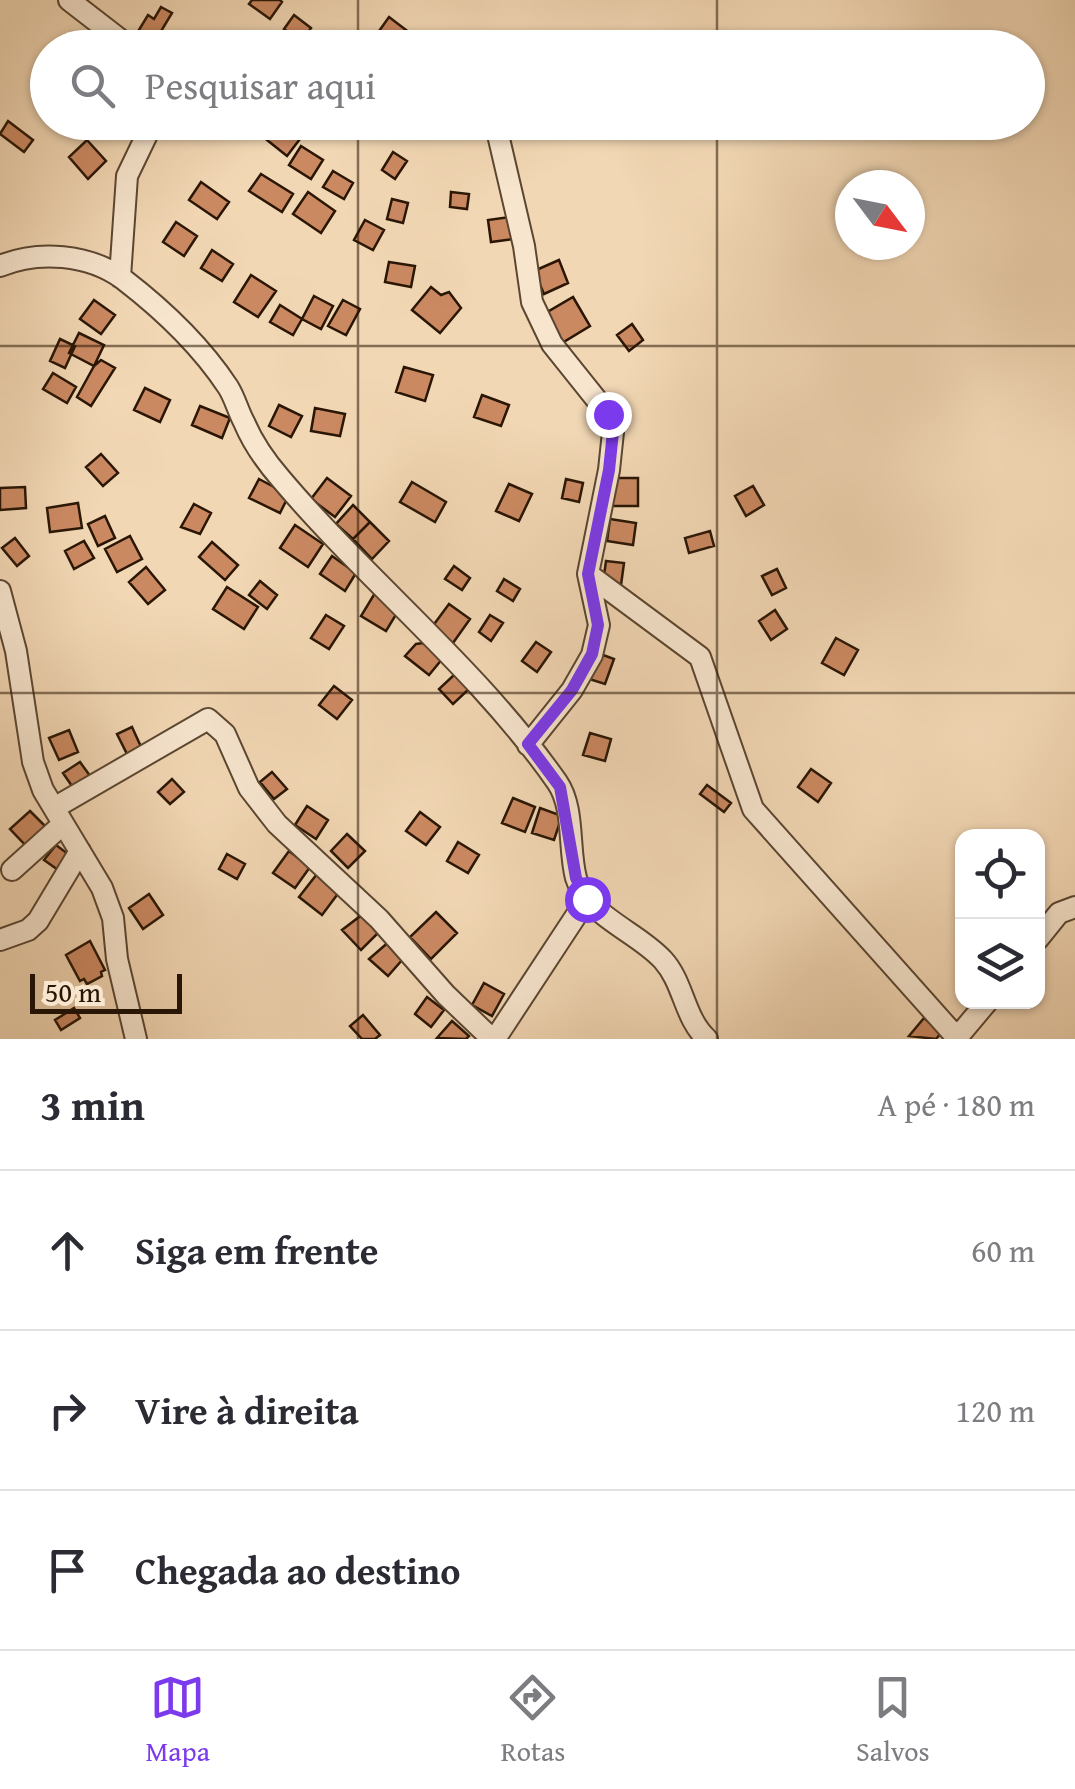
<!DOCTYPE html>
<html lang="pt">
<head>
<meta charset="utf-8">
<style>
	body { margin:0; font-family:"Gentium Book Plus",serif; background:#f7f7f7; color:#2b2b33 }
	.controls { position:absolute; right:30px; bottom:30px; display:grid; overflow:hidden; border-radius:20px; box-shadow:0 2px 8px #0004 }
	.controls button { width:90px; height:90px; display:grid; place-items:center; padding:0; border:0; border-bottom:2px solid #e1e1e2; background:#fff; color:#2b2b33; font:50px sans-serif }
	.compass { position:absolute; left:835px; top:170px; width:90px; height:90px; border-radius:50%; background:#fff; box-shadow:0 2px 8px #0004; rotate:122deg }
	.scale { position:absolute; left:30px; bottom:25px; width:152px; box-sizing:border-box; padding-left:10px; border:5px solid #291605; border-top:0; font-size:28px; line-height:35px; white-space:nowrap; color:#291605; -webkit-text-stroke:8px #f7e5ce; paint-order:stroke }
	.stop { position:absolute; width:30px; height:30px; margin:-22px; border:8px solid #7c3aed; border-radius:50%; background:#fff }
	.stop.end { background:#7c3aed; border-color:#fff; box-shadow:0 2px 10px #0008 }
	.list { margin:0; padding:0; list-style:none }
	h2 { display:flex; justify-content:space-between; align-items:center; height:130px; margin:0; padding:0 40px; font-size:42px }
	h2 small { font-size:32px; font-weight:400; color:#7c7c81 }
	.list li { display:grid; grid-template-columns:65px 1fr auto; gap:30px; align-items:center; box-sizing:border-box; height:160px; padding:0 40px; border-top:2px solid #e1e1e2 }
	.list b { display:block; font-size:38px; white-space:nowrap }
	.list em { font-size:32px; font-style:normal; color:#7c7c81 }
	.icon { flex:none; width:55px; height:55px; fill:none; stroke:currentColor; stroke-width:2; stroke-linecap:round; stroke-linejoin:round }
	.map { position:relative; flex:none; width:1075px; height:1039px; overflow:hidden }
	.search { position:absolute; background:#fff; box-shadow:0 2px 8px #0004; left:30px; right:30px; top:30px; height:110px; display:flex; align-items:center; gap:25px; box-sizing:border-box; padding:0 35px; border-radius:55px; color:#7c7c81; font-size:38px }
	.sheet { height:610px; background:#fff }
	nav { display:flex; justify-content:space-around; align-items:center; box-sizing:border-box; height:140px; border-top:2px solid #e1e1e2; background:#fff; font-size:28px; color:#7c7c81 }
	nav a { display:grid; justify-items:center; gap:5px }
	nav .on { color:#7c3aed }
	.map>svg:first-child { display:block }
	.building { fill:#cb8962; stroke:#291605; stroke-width:2.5 }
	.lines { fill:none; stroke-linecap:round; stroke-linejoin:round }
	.minor-casing { stroke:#5b4631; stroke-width:24 }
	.minor { stroke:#f7e5ce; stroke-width:20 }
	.route { stroke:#7c3aed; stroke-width:12 }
	.grid { fill:none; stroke:#291605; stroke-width:2.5; stroke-opacity:0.55 }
</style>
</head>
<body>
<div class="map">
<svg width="1075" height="1039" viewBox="0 0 1075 1039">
	<rect width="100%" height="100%" fill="#f2d7b4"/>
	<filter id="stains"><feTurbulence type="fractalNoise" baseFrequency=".002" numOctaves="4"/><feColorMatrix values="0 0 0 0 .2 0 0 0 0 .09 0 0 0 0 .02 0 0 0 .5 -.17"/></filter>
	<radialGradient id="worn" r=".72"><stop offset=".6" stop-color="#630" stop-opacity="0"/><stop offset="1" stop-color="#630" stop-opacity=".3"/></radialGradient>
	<!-- building -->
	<path class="building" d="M252 0H280L282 2 270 19 249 4Z
		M161 7 172 13 151 48 134 38 148 15 154 19Z
		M294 15 311 28 301 42 284 29Z
		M389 17 410 33 400 48H382L372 41Z
		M8 121 33 140 24 152 0 134Z
		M281 122H287L303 135 287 156 267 140Z
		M87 140 106 161 88 179 69 157Z
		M301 146 323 160 311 179 289 165Z
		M393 152 407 161 395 179 382 170Z
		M333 171 353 183 344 199 323 187Z
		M261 174 293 194 282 212 249 191Z
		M201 182 229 202 217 219 189 200Z
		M308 192 335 211 321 233 293 214Z
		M451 192 469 194 467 209 450 207Z
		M392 199 408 203 403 223 387 219Z
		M510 217 513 239 491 242 488 220Z
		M365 220 384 230 373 250 354 240Z
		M176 222 197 236 184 256 163 242Z
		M212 250 233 264 222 281 201 268Z
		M559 260 568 283 544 294 534 271Z
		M389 262 415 266 411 287 385 282Z
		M251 275 276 291 258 317 234 302Z
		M431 287 441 295 449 292 461 308 440 333 412 310Z
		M314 296 333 306 321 329 302 319Z
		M573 297 590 326 562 343 544 314Z
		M94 300 115 315 101 334 80 319Z
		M343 300 360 309 346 335 328 326Z
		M280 305 302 319 293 335 270 322Z
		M632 324 643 340 629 351 617 335Z
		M79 333 104 345 94 366 69 353Z
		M60 339 75 346 65 368 50 361Z
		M101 360 115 368 91 406 77 397 94 366Z
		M404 367 433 375 425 401 396 392Z
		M53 373 76 387 67 403 43 389Z
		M145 388 170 400 160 422 134 410Z
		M482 395 509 405 501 426 474 417Z
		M279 405 302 416 291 437 269 426Z
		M200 406 230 418 222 438 192 425Z
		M315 408 345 414 340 436 311 431Z
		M101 454 118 473 103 486 86 467Z
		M327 478 351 496 335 517 311 499Z
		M610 478H638V506H610Z
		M259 479 289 495 280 513 249 498Z
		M566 479 583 483 579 502 562 498Z
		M412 482 446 502 435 522 400 502Z
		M509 484 532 494 519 521 496 511Z
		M753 486 764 505 746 516 735 496Z
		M25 487 26 508 0 510V488Z
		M78 503 82 528 50 532 47 508Z
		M194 504 211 513 200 534 181 527Z
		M353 505 370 522 353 539 336 524Z
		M105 516 115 538 98 546 88 524Z
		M610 519 636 523 633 545 607 541Z
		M370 522 389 541 372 559 353 539Z
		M295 525 323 544 308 567 280 548Z
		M710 531 714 546 689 553 685 538Z
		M130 536 142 559 117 572 105 549Z
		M15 538 29 556 17 566 2 548Z
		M84 541 94 558 74 569 65 551Z
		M212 542 238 565 225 580 199 557Z
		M332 556 356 573 345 591 320 574Z
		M606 561 624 563 621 585 603 583Z
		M454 566 470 578 462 590 445 579Z
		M146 567 165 590 148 604 129 582Z
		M777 569 786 588 772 595 762 576Z
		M504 579 520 589 513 601 497 591Z
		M260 581 277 595 267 609 249 595Z
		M227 587 258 607 244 629 213 609Z
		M375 593 400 608 386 631 361 616Z
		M449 604 470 619 453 643 432 627Z
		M775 610 787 629 771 640 759 621Z
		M326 615 344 626 329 649 311 638Z
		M490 615 503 623 491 641 479 632Z
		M836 638 858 650 844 675 822 663Z
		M536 642 551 652 537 672 522 661Z
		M423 643 443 658 429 675 405 656 416 644Z
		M595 652 614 659 605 684 586 678Z
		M455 674 469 689 453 704 439 689Z
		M334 686 352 700 337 719 319 705Z
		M132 727 142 749 128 756 117 734Z
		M69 730 78 752 59 760 49 738Z
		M590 733 611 739 605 761 583 755Z
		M80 762 93 780 76 792 63 773Z
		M811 769 831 783 818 802 798 787Z
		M272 772 287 789 274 799 260 782Z
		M172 779 184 792 170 804 158 792Z
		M707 785 731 803 724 812 700 794Z
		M513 798 535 807 525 832 502 823Z
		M307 806 328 820 316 839 295 825Z
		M540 808 562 816 554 840 532 833Z
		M30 811 49 830 29 849 10 829Z
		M420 812 440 827 426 845 406 831Z
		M347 834 365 851 348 868 331 851Z
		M458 842 479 855 468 873 447 861Z
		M56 845 72 857 61 872 44 860Z
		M289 851 310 867 295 888 273 873Z
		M227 854 245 864 237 879 219 869Z
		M317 874 340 891 322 915 299 897Z
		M149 894 163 915 143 929 129 908Z
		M436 912 457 933 431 959 410 937Z
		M363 914 380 931 361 950 342 930Z
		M391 940 403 959 388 976 369 959Z
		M90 941 105 970 101 972 102 976 87 984 84 979 80 981 66 955Z
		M484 983 504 994 492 1016 472 1005Z
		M427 997 444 1010 431 1027 415 1014Z
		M74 1008 80 1018 61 1030 55 1020Z
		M363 1015 380 1035 375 1039H362L350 1026Z
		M924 1018 942 1032 936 1039 909 1036Z
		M452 1021 469 1036 466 1039 437 1038Z"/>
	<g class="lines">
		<defs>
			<path id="minor" d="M69 0 131 48
				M496 126 524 246 532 302 552 344 608 414 613 432 609 470 588 574 599 625 592 655 572 690 528 745
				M0 266C38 250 89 254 123 279 162 309 201 346 228 387 235 398 238 411 244 422 252 441 267 463 281 479 369 583 478 669 557 782 575 808 568 848 576 878 587 916 638 932 663 960 684 983 684 1018 707 1039
				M120 277 127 176 153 122
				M588 574 700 657 753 809 958 1039
				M0 591 16 651 33 762 43 790 102 888 113 918 117 959 136 1039
				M54 808 208 719 225 734 249 788 277 824 379 919 446 995 492 1039
				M12 870 63 824
				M1038 939 1059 913 1075 907
				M0 940 28 930 38 921 80 851
				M495 1039 587 899
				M956 1039 987 1002"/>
		</defs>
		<!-- minor casing -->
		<use href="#minor" class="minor-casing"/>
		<!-- minor -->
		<use href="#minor" class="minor"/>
	</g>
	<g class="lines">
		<!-- route -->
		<path class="route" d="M587 899 576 878 560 787 528 744 572 690 592 654 598 625 588 574 609 470 613 432 608 414"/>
	</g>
	<!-- grid -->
	<path class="grid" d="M358 0V48M717 0V48M358 122V1039M717 122V1039M0 346H1075M0 693H1075"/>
	<rect width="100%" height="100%" filter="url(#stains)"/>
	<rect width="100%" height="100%" fill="url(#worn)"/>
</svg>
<div class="controls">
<button><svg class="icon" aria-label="locate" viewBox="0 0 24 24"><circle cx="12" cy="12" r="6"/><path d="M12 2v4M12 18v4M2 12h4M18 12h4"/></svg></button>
<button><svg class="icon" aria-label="layers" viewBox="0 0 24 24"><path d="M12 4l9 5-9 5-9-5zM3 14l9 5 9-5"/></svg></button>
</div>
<svg class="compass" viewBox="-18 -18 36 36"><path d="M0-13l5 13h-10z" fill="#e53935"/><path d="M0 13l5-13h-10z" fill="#7c7c81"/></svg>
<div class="scale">50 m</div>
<div class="stop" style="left:587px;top:899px"></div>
<div class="stop end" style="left:608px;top:414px"></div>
<div class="search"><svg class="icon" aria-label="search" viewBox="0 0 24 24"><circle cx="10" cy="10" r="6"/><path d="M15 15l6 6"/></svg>Pesquisar aqui</div>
</div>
<section class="sheet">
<h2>3 min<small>A pé · 180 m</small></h2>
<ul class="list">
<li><svg class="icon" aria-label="ahead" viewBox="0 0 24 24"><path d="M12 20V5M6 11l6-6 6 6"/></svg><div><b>Siga em frente</b></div><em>60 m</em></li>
<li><svg class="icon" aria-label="right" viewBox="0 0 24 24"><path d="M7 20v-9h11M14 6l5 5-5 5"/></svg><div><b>Vire à direita</b></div><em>120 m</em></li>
<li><svg class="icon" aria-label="arrive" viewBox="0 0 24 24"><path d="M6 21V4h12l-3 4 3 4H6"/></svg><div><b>Chegada ao destino</b></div></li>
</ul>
</section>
<nav>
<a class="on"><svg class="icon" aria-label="map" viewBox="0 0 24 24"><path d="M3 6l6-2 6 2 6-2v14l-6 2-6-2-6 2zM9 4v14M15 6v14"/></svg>Mapa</a>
<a><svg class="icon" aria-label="directions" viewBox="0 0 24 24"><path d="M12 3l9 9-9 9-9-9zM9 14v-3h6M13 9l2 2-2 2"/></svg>Rotas</a>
<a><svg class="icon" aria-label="saved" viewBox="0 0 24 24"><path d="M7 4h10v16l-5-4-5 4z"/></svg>Salvos</a>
</nav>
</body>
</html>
